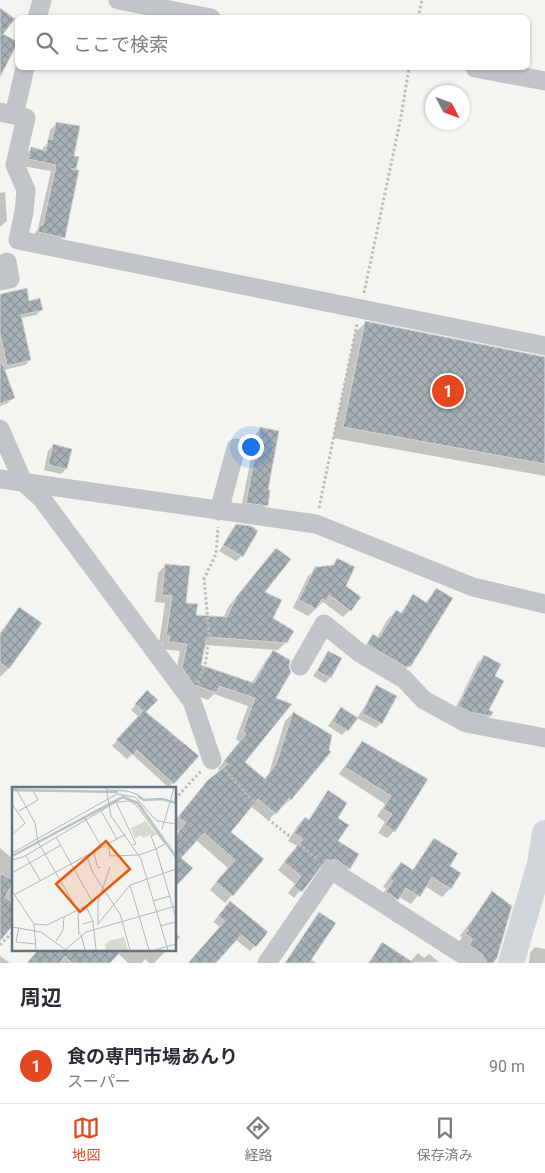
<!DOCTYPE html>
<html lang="ja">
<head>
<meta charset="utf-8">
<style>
	body { margin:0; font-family:Roboto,"Noto Sans JP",sans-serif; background:#f7f7f7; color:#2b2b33 }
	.compass { position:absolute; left:425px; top:85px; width:45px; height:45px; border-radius:50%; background:#fff; box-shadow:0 1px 4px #0004; rotate:131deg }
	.you { position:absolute; left:250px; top:446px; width:18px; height:18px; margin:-12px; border:4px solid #fff; border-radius:50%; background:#1a73e8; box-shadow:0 0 0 8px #1a73e833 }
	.badge { display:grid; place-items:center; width:32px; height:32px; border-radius:50%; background:#e44820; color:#fff; font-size:16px; font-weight:700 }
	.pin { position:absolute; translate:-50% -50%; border:2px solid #fff; box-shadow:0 1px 5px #0006 }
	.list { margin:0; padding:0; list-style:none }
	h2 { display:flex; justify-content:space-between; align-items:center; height:65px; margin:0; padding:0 20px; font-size:21px }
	h2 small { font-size:16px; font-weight:400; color:#7c7c81 }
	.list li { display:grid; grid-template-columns:32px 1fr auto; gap:15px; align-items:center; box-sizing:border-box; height:75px; padding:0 20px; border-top:1px solid #e1e1e2 }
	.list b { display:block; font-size:19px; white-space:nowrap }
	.list p { margin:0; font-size:16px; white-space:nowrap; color:#7c7c81 }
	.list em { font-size:16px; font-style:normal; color:#7c7c81 }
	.icon { flex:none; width:28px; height:28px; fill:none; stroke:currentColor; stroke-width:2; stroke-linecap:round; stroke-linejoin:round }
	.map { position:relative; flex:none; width:545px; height:963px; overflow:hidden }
	.search { position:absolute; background:#fff; box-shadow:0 1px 4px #0004; left:15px; right:15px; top:15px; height:55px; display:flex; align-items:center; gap:12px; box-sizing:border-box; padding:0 18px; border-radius:8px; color:#7c7c81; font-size:19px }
	.sheet { height:140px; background:#fff }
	nav { display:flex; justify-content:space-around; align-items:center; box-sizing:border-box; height:70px; border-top:1px solid #e1e1e2; background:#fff; font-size:14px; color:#7c7c81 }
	nav a { display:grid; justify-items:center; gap:2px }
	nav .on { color:#e44820 }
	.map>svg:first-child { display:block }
	.shadow { fill:#0003 }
	.building { fill:url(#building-cross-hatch); stroke:#d5d5d3 }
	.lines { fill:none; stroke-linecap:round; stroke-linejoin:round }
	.path { stroke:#bbbdbf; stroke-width:3; stroke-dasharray:2.5 2.5; stroke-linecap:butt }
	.street { stroke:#c1c5c8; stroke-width:19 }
	.secondary { stroke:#d1d6da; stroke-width:26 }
	.inset-river { fill:none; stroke:#b6c4c7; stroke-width:2.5 }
	.inset-road { fill:none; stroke:#b1b9bd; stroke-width:1 }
	.view { fill:#e8590c; fill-opacity:0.15; stroke:#e8590c; stroke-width:2.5 }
	.inset-edge { fill:none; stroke:#637581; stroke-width:2.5 }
</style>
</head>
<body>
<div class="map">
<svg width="545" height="963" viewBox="0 0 545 963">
	<defs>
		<pattern id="building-cross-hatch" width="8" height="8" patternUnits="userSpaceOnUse" patternTransform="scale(1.25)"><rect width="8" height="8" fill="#a7b0b5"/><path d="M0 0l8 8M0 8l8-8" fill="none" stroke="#8c9499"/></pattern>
	</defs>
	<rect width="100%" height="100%" fill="#f4f4f0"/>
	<!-- shadow -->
	<path class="shadow" d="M57 123 75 168 73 170 63 237 57 244 32 239 38 228 51 171 22 166 25 155 31 149 41 151 48 142 50 130Z
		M5 192 7 221 0 227V193Z
		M0 294 28 302 41 310 36 315 21 318 30 360 25 365 4 370 13 398 8 403 0 406Z
		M365 323 545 358V476L333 438 355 333Z
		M261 428 277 432 266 505 261 510 241 508 256 434Z
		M53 446 66 469 61 474 44 470 48 451Z
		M237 525 242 556 236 561 219 551Z
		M269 557 263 592 271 619 286 642 278 650 204 645 199 666 251 684 266 660 273 652 274 698 243 762 264 780 269 773 285 721 293 713 291 799 268 820 250 806 229 832 262 860 225 903 210 890 228 868 196 840 179 858 175 885V836L179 831 175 828V820L200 790 220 771 218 769 240 742 236 739 248 706 214 694 208 700 187 692 175 677 180 651 162 649 163 644 159 643 165 603 155 602 158 573 166 565 185 604 195 616 223 618 229 606Z
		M337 560 344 586 359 598 350 610 343 617 323 602 308 616 293 608 308 576 316 569 331 566Z
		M436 590 410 665 401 674 360 652 373 636 377 638 388 619 396 611 400 614 413 596 425 603Z
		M19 609 9 668 0 677V633Z
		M328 652 330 678 325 683 313 676Z
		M484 657 493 677 487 711 490 716 484 721 454 711 478 662Z
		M377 687 381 723 376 728 357 718Z
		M147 692 145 712 173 783 168 787 132 754 127 759 112 746 139 717 131 710Z
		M341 708 347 730 342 735 328 726Z
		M362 742 426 779 394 831 387 838 378 833 385 822 377 816 385 804 339 774Z
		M329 792 336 818V842L349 868 342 875 329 867H319L294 898 288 893 295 884 278 870 297 846 288 841 298 825 305 818 308 820Z
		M434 840 448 867 459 874 450 889 442 897 425 886 411 904 399 897 389 907 379 900 386 889 383 887 393 872 401 864 412 871Z
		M0 848 14 860V922L0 939Z
		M492 893V963H476L459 942 462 938 460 936Z
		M230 903 255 946 250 951 235 939 215 963H189L220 927 213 922Z
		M319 913 310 959 316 963H285Z
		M175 933 180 937 175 942Z
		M382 944 410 962 418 953 424 958 429 954 439 962 368 963Z
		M535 947 545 949V963H529L530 953Z
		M99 949H168L154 963H149L145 959 142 963H128L118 953 108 963H57L52 958Z
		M0 956 10 963H0Z"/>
	<!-- building -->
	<path class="building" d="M0 8 15 19 3 34 18 42 0 77Z
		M56 122 80 126 74 156 79 157 76 169H71L79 170 65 238 38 232 40 224 43 225 56 165 28 159 31 147 46 151 48 139 52 140Z
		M27 288 29 301 40 298 43 310 21 315 31 360 7 366 0 334V294Z
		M365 321 545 357V464L343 427Z
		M0 362H2L15 398 0 404Z
		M260 427 279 431 268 490H270L268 506 246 503Z
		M53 444 72 449 67 469 48 465Z
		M236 524 251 526 258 531 243 557 223 545Z
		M276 548 291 559 265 592 282 600 273 618 294 631 287 643 207 637 201 665 254 683 273 650 290 660 289 667 291 672 276 698 292 704 245 762 265 779 276 764 293 712 332 735 329 750 331 752 291 800 289 798 276 814 258 799 231 832 264 859 233 896 216 882 235 860 204 833 181 858 193 868 175 887V836L186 823 178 817 207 781 228 764 224 761 246 734 243 731 255 698 219 686 217 693 194 685 182 668 187 644 169 642 170 636H166L172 596 162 595 165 564 190 566 186 603 198 604 196 615 227 617 237 596Z
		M337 558 355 567 346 586 361 597 351 611 329 595 326 601 322 599 316 609 299 600 315 567 334 565Z
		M436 588 453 598 411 666 406 667 367 644 373 634 379 638 396 610 402 613 413 594 427 603Z
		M19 607 42 623 9 669 0 662V634Z
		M328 651 342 658 331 678 317 671Z
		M484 655 501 664 495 676 504 681 489 710 493 712 491 716 470 712 458 706Z
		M376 685 397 696 382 724 362 713Z
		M147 690 158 700 146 712 199 756 174 784 137 750 133 755 116 740 143 711 135 704Z
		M341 707 358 718 348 731 332 721Z
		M362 741 428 779 395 832 385 825 392 814 383 809 391 796 345 767Z
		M328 790 347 803 338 818 349 825 338 841 359 854 350 869 337 860H326L302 892 294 886 301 876 284 862 303 839 294 833 305 817 309 820Z
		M434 838 458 853 450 866 461 873 451 889 432 877 420 897 406 888 398 900 386 892 393 881 390 879 401 862 413 870Z
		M0 873 14 881 5 897 14 904V924L0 941Z
		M492 891 512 906 497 958 493 963H487L482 954 469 945 473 939 465 934 469 930 467 928Z
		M230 901 268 932 256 947 241 935 216 963H188L225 921 218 916Z
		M319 912 336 923 309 963H285Z
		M382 942 414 963H369Z
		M39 949H123L110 963H72L65 956 60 963H27Z"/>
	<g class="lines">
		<!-- path -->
		<path class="path" d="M418 18 422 0
			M364 293 401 117 409 68
			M319 508 357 324
			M198 683 206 661 209 632 204 579 216 554 218 527
			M225 770 268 819 319 860
			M175 799 201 771
			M0 945 14 931"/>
		<!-- street -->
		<path class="street" d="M118 0 211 18
			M37 18 42 0
			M475 68 545 81
			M0 112 14 115 25 68
			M14 115 26 118 15 165 26 190 24 212 18 240 545 346
			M0 281 10 279 7 262
			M0 429 23 482 42 499 192 701 212 760
			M0 479 316 524 473 587 545 604
			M219 511 236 448
			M300 666 324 624 360 653 404 679 424 700 466 723 545 738
			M267 963 331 870 476 963"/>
		<!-- secondary -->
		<path class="secondary" d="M511 963 540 864 545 833"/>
	</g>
	<!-- overview -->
	<g transform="translate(12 787)">
		<rect width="164" height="164" fill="#f4f4f0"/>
		<path d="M134 34 143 46 131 51 129 48 123 51 119 41ZM112 150 116 163H94L93 158 97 154Z" fill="#d5dbd1"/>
		<path class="inset-river" d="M0 3 106 5M126 9 132 13 150 12 164 16M0 69 111 10 126 16 164 70"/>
		<path class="inset-road" d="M3 0 23 36 26 55 66 124 67 148M94 0 99 29 129 72 156 163M94 3 115 4 127 8M104 15 118 14 125 19 153 57 144 62 164 131M0 17 13 36 0 48M7 24 26 13 21 4M89 24 105 52M73 31 89 59M150 42 162 1M44 50 80 114 74 119M96 55 98 69 127 68M81 63 86 81 89 80M0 66 105 7 123 10 145 34 164 37M74 67 81 86 108 127 118 163M127 68 144 62 139 49 145 46M14 69 28 93M0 73 11 70 104 15 124 57 121 58M0 86 49 58M118 98 137 163M0 104 22 137 24 163M2 108 114 47M141 114 158 109M22 137 35 138 74 119 81 134M71 137 81 134 84 163M86 137 118 98 164 82M86 138V115L98 80M148 139 164 135M0 140 29 145 54 163M7 140 4 155 23 157M69 147 73 163M44 154 51 143 52 130M53 163 74 145 164 119M143 163 164 157"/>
		<path class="view" d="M94 54 118 82 68 125 44 97Z"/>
		<rect width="164" height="164" class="inset-edge"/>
	</g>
</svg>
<svg class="compass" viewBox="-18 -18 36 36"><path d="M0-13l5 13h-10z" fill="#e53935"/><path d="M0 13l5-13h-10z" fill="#7c7c81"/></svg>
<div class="you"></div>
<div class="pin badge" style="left:448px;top:391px">1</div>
<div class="search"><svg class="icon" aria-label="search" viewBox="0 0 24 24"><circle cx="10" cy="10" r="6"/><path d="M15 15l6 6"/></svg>ここで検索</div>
</div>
<section class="sheet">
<h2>周辺<small></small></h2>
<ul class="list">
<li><span class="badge">1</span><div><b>食の専門市場あんり</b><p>スーパー</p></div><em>90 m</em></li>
</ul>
</section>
<nav>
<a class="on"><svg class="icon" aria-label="map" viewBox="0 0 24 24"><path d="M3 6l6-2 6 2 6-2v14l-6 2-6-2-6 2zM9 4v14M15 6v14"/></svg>地図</a>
<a><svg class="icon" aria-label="directions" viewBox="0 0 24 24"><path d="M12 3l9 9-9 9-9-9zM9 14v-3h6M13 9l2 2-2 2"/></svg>経路</a>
<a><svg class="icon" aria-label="saved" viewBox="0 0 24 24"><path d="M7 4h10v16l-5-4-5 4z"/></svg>保存済み</a>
</nav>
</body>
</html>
